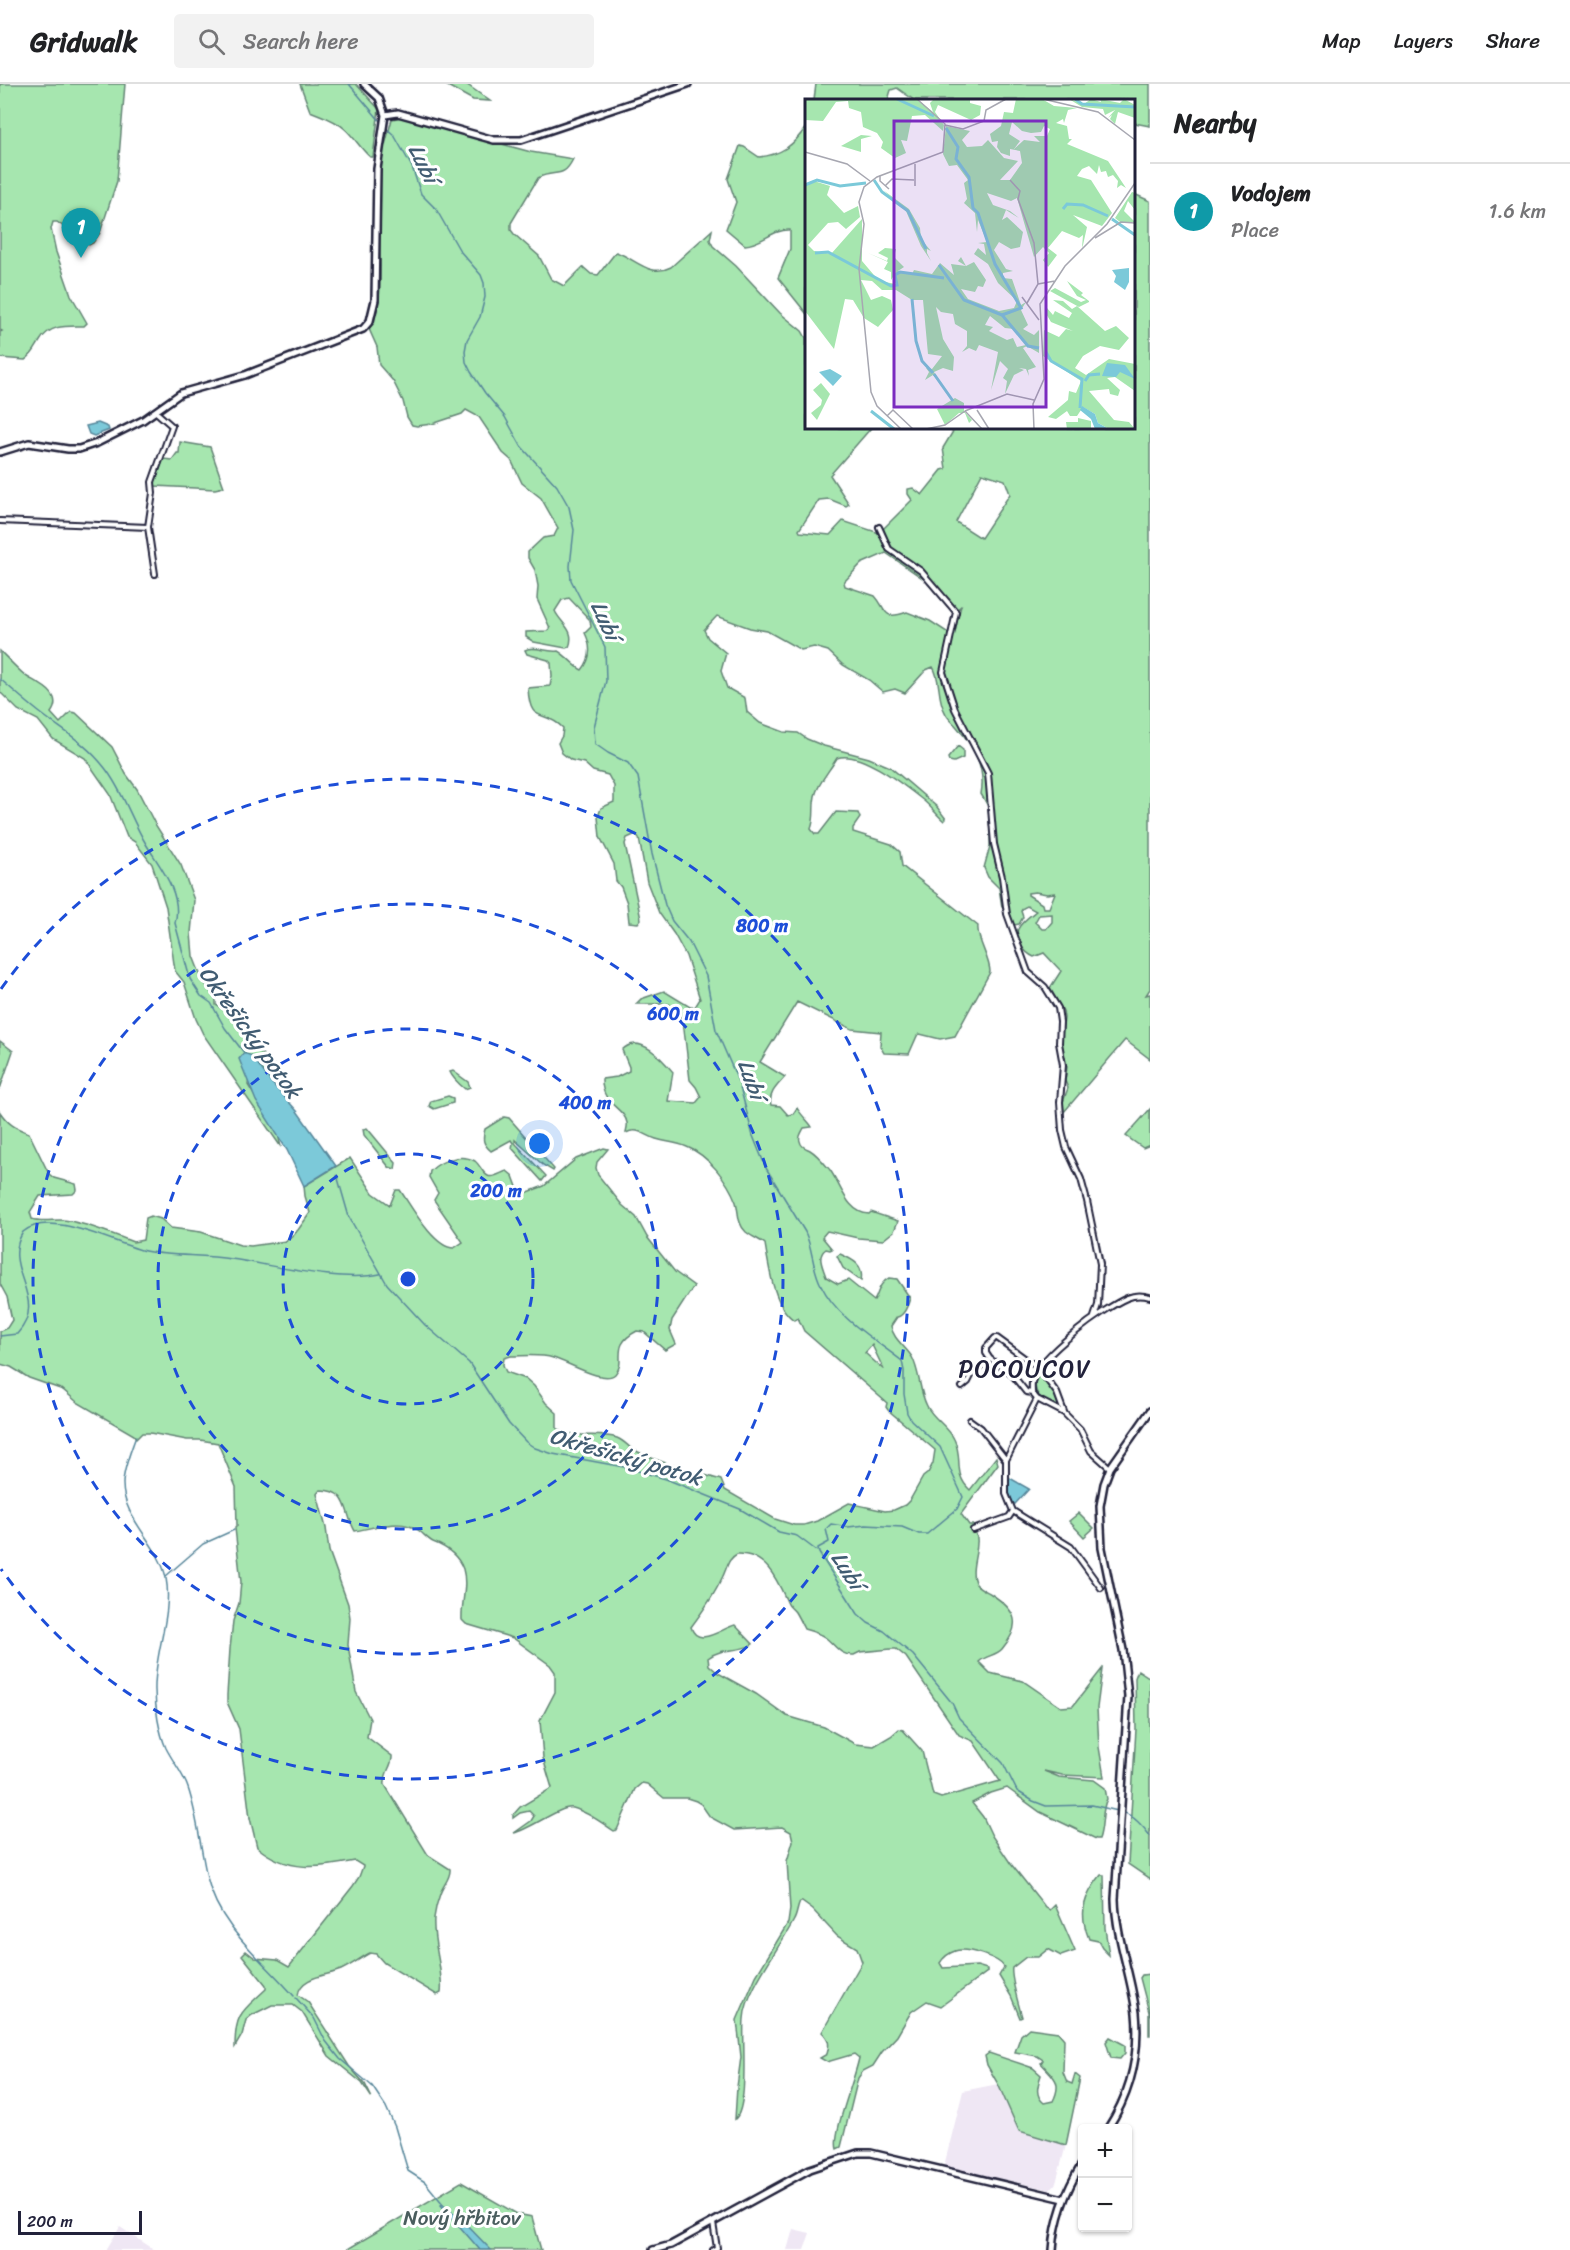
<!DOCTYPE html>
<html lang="en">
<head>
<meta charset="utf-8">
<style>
	body { margin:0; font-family:Sriracha,sans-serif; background:#f2f2f2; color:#202124 }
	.controls { position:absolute; right:18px; bottom:18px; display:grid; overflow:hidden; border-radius:6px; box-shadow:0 2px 4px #0004 }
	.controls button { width:54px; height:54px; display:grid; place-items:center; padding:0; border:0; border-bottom:2px solid #e0e0e0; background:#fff; color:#202124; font:30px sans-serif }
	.scale { position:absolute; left:18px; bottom:15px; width:124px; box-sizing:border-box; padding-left:6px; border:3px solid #22223b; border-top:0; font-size:16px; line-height:21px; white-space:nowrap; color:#22223b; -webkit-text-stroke:4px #fff; paint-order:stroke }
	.you { position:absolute; left:540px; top:1060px; width:21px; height:21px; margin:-15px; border:4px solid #fff; border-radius:50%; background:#1a73e8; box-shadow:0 0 0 9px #1a73e833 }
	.badge { display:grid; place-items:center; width:39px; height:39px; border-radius:50%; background:#b45309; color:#fff; font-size:20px; font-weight:700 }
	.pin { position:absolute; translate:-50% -50px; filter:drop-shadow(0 2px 3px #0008) }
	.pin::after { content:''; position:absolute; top:32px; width:21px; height:18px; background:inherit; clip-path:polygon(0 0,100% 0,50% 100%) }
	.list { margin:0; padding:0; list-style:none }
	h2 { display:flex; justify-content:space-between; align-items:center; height:78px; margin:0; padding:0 24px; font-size:26px }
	h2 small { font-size:20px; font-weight:400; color:#757577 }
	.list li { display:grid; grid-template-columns:39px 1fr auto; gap:18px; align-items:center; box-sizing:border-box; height:96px; padding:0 24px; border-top:2px solid #e0e0e0 }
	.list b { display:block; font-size:22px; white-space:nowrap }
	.list p { margin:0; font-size:20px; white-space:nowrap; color:#757577 }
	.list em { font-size:20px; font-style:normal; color:#757577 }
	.icon { flex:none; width:33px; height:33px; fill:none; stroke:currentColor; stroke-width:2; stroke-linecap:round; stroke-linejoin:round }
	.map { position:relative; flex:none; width:1150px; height:2166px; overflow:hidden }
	header { display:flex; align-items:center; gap:36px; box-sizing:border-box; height:84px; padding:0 30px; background:#fff; border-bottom:2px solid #e0e0e0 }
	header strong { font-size:28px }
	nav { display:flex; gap:33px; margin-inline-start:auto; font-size:21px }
	.search { width:420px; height:54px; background:#f2f2f2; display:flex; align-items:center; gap:15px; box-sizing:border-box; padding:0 21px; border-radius:6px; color:#757577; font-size:22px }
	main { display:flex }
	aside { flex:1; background:#fff }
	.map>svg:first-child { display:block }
	.built { fill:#efe7f4 }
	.green { fill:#a6e6af; stroke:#648475; stroke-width:1.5; fill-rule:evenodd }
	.water { fill:#7bc9d9; stroke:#57869a; stroke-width:1.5 }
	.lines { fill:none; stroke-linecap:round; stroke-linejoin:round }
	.stream { stroke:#57869a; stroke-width:1.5 }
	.street-casing { stroke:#22223b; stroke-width:8 }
	.secondary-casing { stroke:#22223b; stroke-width:10 }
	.street { stroke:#fff; stroke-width:4 }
	.secondary { stroke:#fff; stroke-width:5 }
	.ring { fill:none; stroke:#1d4ed8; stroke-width:3; stroke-dasharray:10 8 }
	.labels { text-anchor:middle; stroke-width:6; stroke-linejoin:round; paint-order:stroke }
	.park-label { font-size:21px; fill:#4a5d5e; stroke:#fff }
	.water-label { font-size:22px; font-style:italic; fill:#415c72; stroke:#fff }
	.quarter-label { font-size:24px; letter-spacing:1.5px; fill:#22223b; stroke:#fff }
	.inset-river { fill:none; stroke:#7bc9d9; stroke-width:3 }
	.inset-road { fill:none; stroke:#a7a7b1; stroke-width:1.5 }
	.view { fill:#7b2cbf; fill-opacity:0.15; stroke:#7b2cbf; stroke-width:3 }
	.inset-edge { fill:none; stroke:#22223b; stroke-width:3 }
	.centre { fill:#1d4ed8; stroke:#fff; stroke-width:3 }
	.ring-label { font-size:18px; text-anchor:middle; font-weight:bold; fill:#1d4ed8; stroke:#fff; stroke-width:6; stroke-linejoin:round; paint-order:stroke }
</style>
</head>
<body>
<header>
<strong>Gridwalk</strong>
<div class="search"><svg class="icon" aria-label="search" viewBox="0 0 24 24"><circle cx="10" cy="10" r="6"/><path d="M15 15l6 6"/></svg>Search here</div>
<nav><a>Map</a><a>Layers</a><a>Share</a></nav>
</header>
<main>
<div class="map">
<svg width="1150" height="2166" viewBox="0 0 1150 2166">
	<rect width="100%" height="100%" fill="#fff"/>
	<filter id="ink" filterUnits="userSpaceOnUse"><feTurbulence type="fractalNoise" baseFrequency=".0167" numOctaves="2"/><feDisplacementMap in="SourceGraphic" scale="12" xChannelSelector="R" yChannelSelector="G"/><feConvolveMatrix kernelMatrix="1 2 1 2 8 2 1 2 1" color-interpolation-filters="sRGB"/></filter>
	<g filter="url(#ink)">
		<!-- built -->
		<path class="built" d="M998 2000 1019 2047 1066 2061 1056 2099 1050 2106 944 2082 963 2007Z
			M120 2143 155 2166H106Z
			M793 2145 810 2149 804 2166H787Z"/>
		<!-- green -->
		<path class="green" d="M0 0H125L117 97 100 149 93 159 89 161 57 138H53L51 145 56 168 71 211 87 239 84 242C67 242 50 240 40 257 35 265 33 271 25 276L0 274V248L2 247 0 246Z
			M300 0H356L379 25 373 73H370C360 64 355 54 345 45 336 36 322 32 310 27Z
			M444 0H466L490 17 473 16Z
			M816 0H1150V42L1134 39V16H914L897 4 891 6 888 16H814Z
			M402 33 531 68 573 75C563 96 555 85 538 94L511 139V146L514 150 539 172 551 195 564 202 583 183 591 190 598 191 616 168C636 175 650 194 671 183L712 146 710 156 713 162 736 182 780 229 802 247 806 254 807 344H871L830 391 849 420 846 422 829 415 819 416 799 446 800 448 830 451 843 437 879 449 912 416 908 410V405L913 404 922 411 942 386 946 385 943 364 955 344H1134V110L1150 117V905L1146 911 1150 910V975L1125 956 1064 1028 1063 1018 1068 1004 1065 997 1067 983 1061 958 1064 934 1063 927 1050 904 1061 887 1044 869 1034 873C1025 869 1013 855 1018 845 1021 838 1031 831 1036 827L1027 822 1023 824 1021 827 1023 833 1019 840 1014 841 1009 828 1002 823 999 804 988 793 984 784 990 762V745L988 722 981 710C986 684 974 663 957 643 953 638 947 634 945 628 937 615 941 595 933 583L926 586 905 609 895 605 883 608 869 596 843 581 828 567 814 563 801 566 767 547 750 544 717 532 704 546 708 554 726 569 721 587 727 604 745 614 747 628 760 639 784 648 798 649 807 655 824 662 869 674 890 683 937 723 946 735 944 737C937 731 931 723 924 717 906 703 860 665 837 674 830 686 818 699 815 712 812 726 816 731 811 745L815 750H819L836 728 858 729 860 734 853 744V748L891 760 900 768 902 782 978 842C976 855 990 874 990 888L955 952 940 955 920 950 917 952 909 970 884 969 880 962 881 948 852 945 797 918 760 978 785 993C778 1001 768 1009 771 1021L780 1022 788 1031 793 1030 797 1024C801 1031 810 1039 812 1043L804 1044C802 1048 798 1053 800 1057 801 1063 806 1064 810 1066 817 1070 825 1080 830 1086 841 1101 847 1129 869 1130L871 1128 898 1137 894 1147 883 1156 858 1154 827 1147 822 1153 832 1165 830 1166 826 1165C816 1172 823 1183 826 1193L838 1200 848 1196 874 1217C879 1209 878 1200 889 1194L897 1195 910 1214C908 1221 904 1232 897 1233L891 1242C893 1255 905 1262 912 1273 920 1288 919 1307 927 1322 933 1335 948 1342 954 1355 964 1375 952 1389 970 1406L996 1373 998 1380 961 1430 969 1441H973C975 1446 978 1454 977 1459 977 1471 969 1488 976 1500 979 1504 986 1507 991 1510 1016 1526 1023 1540 1002 1565 996 1572 986 1571 979 1578L990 1589 1023 1597 1061 1623 1073 1622 1102 1585 1097 1624 1099 1663 1104 1693 1062 1691 1044 1687 1059 1693 1094 1696 1105 1704 1107 1715C1101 1725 1104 1742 1099 1755H1096L1040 1728 1007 1704 991 1709 972 1719 983 1733 992 1752 1011 1780 1046 1824 1050 1826 1055 1821 1075 1867 1061 1872 1048 1865 1038 1873H1026L1012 1884C1010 1892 1019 1922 1022 1933L1020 1934 1011 1912 999 1892 1004 1883C999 1874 966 1863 955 1867 949 1869 943 1874 940 1879L943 1884 977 1882 987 1885V1888L941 1922 927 1917 911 1928 897 1952 882 1968 873 1982 863 1987 858 1994 841 2063 837 2065C832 2049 855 1995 859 1974L854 1970 827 1978 820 1974 827 1970C830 1960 829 1955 822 1948L862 1878 857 1864 837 1852 813 1826 802 1818H800C797 1824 797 1831 794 1836 781 1862 745 1907 744 1935 742 1955 749 2023 735 2035L737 2003 741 1973 737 1936 756 1892 788 1839 790 1825 787 1777 793 1757 791 1748 782 1743 734 1746 710 1733 701 1720 696 1717 687 1714H664L647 1700 642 1699 635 1705 617 1746 614 1747C602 1739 588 1728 573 1724 561 1721 531 1745 514 1749L531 1737 534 1732 529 1727 520 1729 513 1734V1731L520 1723 552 1704 543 1674 540 1637 555 1608V1588L550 1581 513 1554 466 1540 462 1536C461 1519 468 1502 463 1485 458 1471 446 1463 433 1458 427 1455 424 1450 418 1446 401 1434 373 1444 355 1447 344 1429 350 1406 320 1406L317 1410 326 1444 329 1467 348 1520 350 1534 348 1561 356 1608 370 1635 367 1653 392 1672C393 1682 383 1689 385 1701L428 1771 450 1785C451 1794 443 1801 440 1810 437 1818 435 1826 434 1834 432 1860 444 1886 441 1909L437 1911 384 1879 376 1870 370 1869C360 1874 351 1882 341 1886 327 1892 300 1892 298 1911L308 1918 349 1982 365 2000 372 2014 362 1999 329 1972 302 1928 293 1921H272L252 1931 246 1936 242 1951 235 1963C235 1928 243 1927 266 1905V1901L242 1871 246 1867 255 1874 277 1876 289 1883 353 1802 359 1793 363 1782 355 1777C319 1784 288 1789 257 1763L250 1734 239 1645 227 1618V1611L230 1565 233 1537 239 1519 241 1498 235 1444 237 1442 236 1403 218 1359 200 1356H187L150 1349H142L136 1355 134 1351 77 1318 63 1306 29 1294 11 1283 0 1280V1247L7 1244 12 1236 7 1213 0 1200V1028C8 1040 15 1044 29 1049L49 1090 54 1094 76 1100 77 1106 73 1110 40 1112 30 1128 32 1135C43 1139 58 1134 70 1137 91 1141 113 1150 133 1158L143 1156 146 1134 151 1132 161 1135 171 1144 201 1148 240 1161 251 1162 286 1157 298 1146 310 1129 305 1112 304 1102 350 1074 373 1109 390 1121 396 1106H400C411 1122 434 1164 454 1164L463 1158 434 1116 438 1109 429 1093 430 1087C441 1076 461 1069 475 1077 480 1081 483 1090 488 1092 493 1095 502 1088 507 1087L513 1092 519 1108 523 1110 544 1102 576 1075 604 1064 608 1065 597 1078 596 1084 598 1091 622 1121 636 1133 647 1153 675 1188 694 1202 672 1236 670 1246 676 1260 665 1266 644 1248 637 1247C608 1262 628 1276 615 1290 604 1301 566 1277 553 1274 540 1270 524 1272 511 1272L504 1274 503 1281 506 1288 526 1295 534 1302 546 1319 557 1329V1344C575 1356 598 1348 617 1354 624 1357 627 1361 632 1365 637 1368 644 1370 649 1373 672 1382 698 1389 721 1396L725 1406 775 1435 794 1441H804L817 1437 849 1419 885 1427 894 1426 905 1421 910 1416 923 1393 928 1389 933 1379 935 1366 888 1326 886 1323 887 1319 804 1247 798 1234 794 1236C774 1223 769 1184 765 1160 759 1155 752 1153 746 1148 737 1140 739 1128 736 1118 728 1097 708 1071 687 1063 677 1058 665 1058 656 1055 644 1051 638 1043 626 1049 626 1046 628 1042 627 1039 625 1024 601 1021 602 995L617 993 629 987V983L622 966C640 948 663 976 673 988L668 1017 696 1019 701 1013 696 1003 690 996 683 937 679 929 669 920H636L641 915 664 907 690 923H695L700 915 686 872 674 850 659 829 647 798 639 754 636 750 627 754 625 760 641 835 638 839 629 838 627 819 621 803 616 797 614 780 600 753 598 733 601 724 614 718V702L608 691 593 687 584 679 571 676 562 669 558 659 562 652 563 644C543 624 530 642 528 604L550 602 552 592 551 579 548 576 527 570 525 566C535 561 547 569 558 567 566 571 576 584 582 586 592 574 591 561 585 549L591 543 590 536 569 514 562 516 555 527C561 540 576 546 569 563L566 564 534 558 526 553V548L547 547 550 544 537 515 538 502 535 486 528 474V468L543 454 554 452 558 444 541 414 522 399 511 376 503 369 479 333 466 326 462 330 432 340 417 342 412 341 407 333 403 317 393 297 379 281 377 263 369 245C387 221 378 157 378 127 379 107 381 86 382 66L385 61 392 35ZM982 389 1005 396 1010 410 981 454 956 438ZM886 469 925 496 953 529 961 522 952 556 947 548 930 537 907 528C881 537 888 526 875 512L845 502 844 498 861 480ZM1035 808 1047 810 1055 809 1049 824H1043L1042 820 1028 811V809ZM1052 830V838L1046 845H1042L1035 838 1039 831ZM872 1261 884 1286 865 1269ZM737 1470C767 1469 778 1498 788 1520 789 1523 793 1525 795 1528 798 1533 801 1539 804 1545 812 1547 819 1549 826 1554 836 1562 840 1572 854 1571L860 1568 891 1565H896L906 1573 959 1651 973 1657 1000 1697 941 1714 933 1711 922 1667 903 1646 899 1645 891 1652 874 1662 855 1660 824 1643 787 1632 756 1610 718 1589 709 1581 708 1574C721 1563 740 1569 753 1560L735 1541C722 1544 698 1565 691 1543 703 1527 714 1512 722 1494 727 1485 727 1475 737 1470Z
			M806 43V229L778 194 790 165V146C773 145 762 160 745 161L726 145 736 118 728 95 740 62 744 63 759 73C781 71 794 61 806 43Z
			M180 358 210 363 224 403 215 405 155 402V396L164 375 172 376 177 369H179Z
			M0 567C5 572 25 593 29 594 41 601 64 611 51 629L60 639 71 628 76 629 112 663 126 690 137 705 155 740 181 781 194 816 191 849 193 872 202 895 216 915V921L235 932 260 968 278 985 277 999 271 998 252 972 248 1001 278 1050 281 1063 203 950 196 935 184 898 175 887 166 823 152 780 135 758 127 753 110 710 85 674 53 655 38 636 18 626 0 608Z
			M958 662 963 666V674L954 678 949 677 948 674Z
			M0 957 13 967 0 1005Z
			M453 987 468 998 470 1003 465 1005C459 1000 453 995 450 988Z
			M448 1012 453 1014V1019L434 1025 429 1022 431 1017Z
			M1150 1025V1061L1143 1064 1126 1052Z
			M504 1033 509 1034 554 1085 553 1087 543 1081 515 1056V1059L546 1092 542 1097 512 1064 513 1059 511 1056 491 1067C483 1060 482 1056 485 1045Z
			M367 1044 396 1079 395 1085 389 1083 364 1051 363 1045Z
			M840 1170C854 1176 864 1181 861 1197L843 1184 837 1172Z
			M1037 1291C1050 1295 1057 1311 1061 1324 1044 1319 1030 1311 1037 1291Z
			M1079 1429 1094 1444 1084 1453 1069 1437Z
			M1138 1586 1150 1594V1795L1128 1780 1136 1645 1135 1594Z
			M1101 1791H1104L1105 1844 1109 1871 1102 1864 1098 1857 1089 1855C1078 1828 1084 1812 1101 1791Z
			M1150 1890V1951H1149V1928L1140 1894 1142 1891Z
			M1029 1944 1058 1948 1064 1955 1063 1988 1067 1998 1072 2000 1075 1990 1080 1994 1066 2061 1019 2047 998 2000 987 1981 985 1972 989 1969 1033 1984 1041 1991C1038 2001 1034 2011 1044 2019L1053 2017C1063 1997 1053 1993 1041 1979L1043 1976 1037 1972 1015 1968 1021 1951Z
			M1110 1953 1125 1961V1969L1120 1975 1111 1974 1106 1958Z
			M461 2098 517 2130 532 2133 541 2166H346Z"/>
		<!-- water -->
		<path class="water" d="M98 339 108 343 109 346 94 352 89 350 86 342Z
			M244 969 252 972 271 998 297 1027 336 1082 304 1102 287 1066 256 1017 239 975Z
			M1008 1393 1029 1405 1015 1420 1012 1418 1007 1404Z
			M442 2120 460 2134 491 2166H480L441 2121Z"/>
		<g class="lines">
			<!-- stream -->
			<path class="stream" d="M349 0 381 38
				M386 44 394 51 412 83 421 110 436 125 460 167 481 191 484 199 485 213 480 233 467 256 465 267 466 278 471 288 485 309 505 333 521 362 557 402 569 423 574 446 570 482 571 496 605 563 606 597 594 643 595 660 608 669 628 679 638 693 652 770 665 821 672 837 689 858 706 892 716 946 739 999 753 1052 766 1084 805 1148C813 1165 812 1184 821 1201 837 1234 874 1255 902 1277L904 1287V1310L907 1329 911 1336 940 1363 963 1413 957 1425 927 1450H919L902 1443 866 1441 848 1443 831 1440 826 1445 829 1458 818 1464 819 1469 858 1530 868 1539 884 1547 913 1571 952 1619 959 1634 1003 1679 1017 1707 1033 1717 1046 1722 1092 1721 1118 1727
				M0 595C13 606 25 617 39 628 63 647 85 658 105 684 123 707 131 735 146 760 160 783 183 810 175 839L190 895 201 912 211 919 225 944 245 970
				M337 1091 349 1133 387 1200 425 1241 469 1279 509 1340 526 1358 535 1364 553 1370 624 1383 666 1395 740 1425 779 1448 797 1452 817 1467
				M0 1252 17 1250C50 1215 0 1185 23 1148 50 1124 115 1160 145 1167 173 1173 203 1170 231 1175 273 1181 341 1199 380 1190
				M136 1352C131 1367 123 1385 123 1400 123 1436 159 1459 166 1494 173 1531 154 1569 155 1606 155 1624 159 1648 166 1664 173 1678 183 1689 188 1704 198 1733 200 1763 207 1793 219 1844 261 1874 294 1912
				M166 1492 203 1460 234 1446
				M1122 1728C1133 1731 1144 1743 1150 1752
				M296 1914 314 1934 325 1956 340 1975 372 2002 386 2023 395 2043 408 2087 425 2098 443 2120"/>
			<defs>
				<path id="street" d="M0 437 148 443
					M879 443 889 465 921 487 956 528 943 588 955 625 988 689 994 760 1002 793 1007 830 1028 888 1045 903 1058 924 1060 938 1059 959 1063 981 1060 1018 1062 1046 1066 1063 1081 1095 1087 1117 1100 1180 1098 1221 1094 1233
					M155 490 148 443 153 409 152 398 172 342 156 328
					M990 1275 986 1269V1264L995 1254H997L1030 1278 1040 1283 1042 1289 1057 1309 1064 1328
					M962 1303 968 1298 973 1288 990 1275 1011 1289 1026 1308 1032 1309
					M1037 1315 1006 1376V1410L1013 1427 1071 1463 1101 1504
					M970 1336 981 1344 1006 1376
					M1110 1384 1091 1367 1080 1345 1064 1329 1037 1315 1032 1309C1032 1304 1031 1299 1033 1295 1039 1272 1105 1223 1127 1214 1134 1211 1143 1211 1150 1213
					M973 1446 1009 1433 1013 1427
					M713 2139 717 2164 713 2166"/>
				<path id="secondary" d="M385 31 398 29 494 56H521L688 0
					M0 368 29 359 68 365H79L97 359 143 336 181 309 245 291 363 245 370 237 375 216 377 85 385 31 379 14 364 0
					M1108 2044C1130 2010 1140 1971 1136 1929 1131 1890 1116 1854 1115 1815L1128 1612 1123 1566 1102 1464 1100 1422 1104 1400 1110 1384 1150 1327
					M653 2166 671 2161 810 2085 858 2069H871L1064 2115
					M1053 2166C1055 2135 1066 2106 1082 2080"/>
			</defs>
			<!-- street casing -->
			<use href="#street" class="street-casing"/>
			<!-- secondary casing -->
			<use href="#secondary" class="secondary-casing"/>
			<!-- street -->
			<use href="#street" class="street"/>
			<!-- secondary -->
			<use href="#secondary" class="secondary"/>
		</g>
	</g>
	<!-- distance rings -->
	<g class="ring">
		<circle cx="408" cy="1195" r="125"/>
		<circle cx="408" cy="1195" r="250"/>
		<circle cx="408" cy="1195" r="375"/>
		<path d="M1 905A500 500 0 1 1 1 1485"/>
	</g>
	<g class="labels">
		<!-- park labels -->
		<g class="park-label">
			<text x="462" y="2141">Nový hřbitov</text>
		</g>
		<!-- water labels -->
		<g class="water-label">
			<text transform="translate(424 79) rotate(64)" y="8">Lubí</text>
			<text transform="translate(606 536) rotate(66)" y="8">Lubí</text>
			<text transform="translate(251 948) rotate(54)" y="8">Okřešický potok</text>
			<text transform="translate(752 995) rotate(70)" y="8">Lubí</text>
			<text transform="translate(626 1372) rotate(16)" y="8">Okřešický potok</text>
			<text transform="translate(848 1486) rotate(58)" y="8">Lubí</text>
		</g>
		<!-- quarter labels -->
		<g class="quarter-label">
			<text x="1025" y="1293">POCOUCOV</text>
		</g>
	</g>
	<!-- overview -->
	<g transform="translate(805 15)">
		<rect width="330" height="330" fill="#fff"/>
		<path d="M0 0H112L128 13 125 4 129 0H165V4L176 7 175 16 166 21 133 6 130 13 139 26 138 32 120 16 107 17 102 42 96 41 101 54 90 59 76 49 78 43 72 34 58 28 56 13 44 9 43 2 31 3 18 22 0 21ZM211 0H237L249 7 272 9 263 11 259 24 258 20 251 24 262 27 264 40H267L262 45 303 62 321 89 316 86 312 89 313 82 308 76 303 78 301 72 296 73 294 66 292 75 284 67 277 70 272 77 286 81 307 114 297 127 268 116 282 128 278 146 277 149 278 136 274 139 257 132 243 149 252 156 243 168 238 161 244 154 238 148 229 158 212 99 206 102 182 94 188 106 205 112 214 119 201 111 197 121 202 118 218 133 215 148 206 150 194 143 189 151 201 170 208 172 198 174V179L207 180 216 206 221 203 216 211 223 226 218 230 229 236 234 231V254L222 247 218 249 231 268 223 271 224 277 221 270 214 269 219 271 209 276 200 295 202 282 198 279 203 270 195 262 186 291 193 253 174 246 171 252 164 249 157 253 162 247V232L150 225 148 215 136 213 131 208 138 240 149 258 148 272 138 269 129 273 138 288 128 276 120 281 124 273 121 269 127 270 137 257 123 255 118 201H107L91 191H77L67 182 56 181 66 201 77 197 86 201 88 211 73 228 59 219 48 201 40 200 29 250 0 212V87L9 82 25 87 22 96 39 114 53 107 55 118 41 130 33 123 23 124 3 146 9 152 26 155 57 120V162L74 182 91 185 88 178 86 181V173L79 170 83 163 63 154 82 162 83 159 73 154 80 149 91 150 89 158 99 168 93 172 107 175 109 171 127 175 135 164 149 176 146 165 161 167 153 162 156 158 161 167 169 163 181 181 178 188 173 187 170 193 156 190 163 200 194 212 209 209 212 202 193 184 183 165 169 155 173 149 181 156 179 145 173 144 182 143 173 121 172 133 170 114 159 104 162 100 159 84 163 81 152 66 144 67 138 55 141 27 165 32 157 41 162 48 177 47 183 41 199 59 213 62 195 81H205L217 64 215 52 205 50V57L196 54 192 48 193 42 187 43 185 35 196 27 199 13 208 14ZM207 23 217 32 226 34 236 33 239 27 245 30 242 37H229L235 43 219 41 209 50 215 42 204 35ZM185 217 200 229 209 230 221 246 212 248 208 239 202 241 184 232 188 228 180 226ZM264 0 279 5 286 0 296 3 295 0 315 4 319 0 330 6V19L313 13 310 25 305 20 307 16 303 19 310 11 300 16 298 10 277 8ZM56 36 67 37 56 40V53L36 47ZM78 91 104 110 115 129 116 140 126 152 122 150V154L126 162 116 147 101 112ZM327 93 330 94V111L323 102 319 112 330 123H315L310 119ZM262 182 278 194 276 196 284 202V203L274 208 245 192 250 189 276 203 281 201 272 197ZM248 201 258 202 267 210 272 207 300 232 311 227 324 239 314 251 295 247 278 257 270 269 281 276 304 260 330 265V292L310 278 302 279 315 291 313 297 305 295 304 290 284 292 309 321 324 323 330 330H304L293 324 290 315 278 308 272 317H265L262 312 251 320 243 318 263 301 264 292 271 294 276 282 238 257 239 231 254 238 261 230 268 232 246 223 240 213 242 209 248 216 250 212 264 219 267 214ZM16 284 25 295 12 321 6 314 16 306 17 301 8 291ZM150 299 159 304V312L167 321 164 324 160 314H154L140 326 132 310ZM273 319 286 322V330H262L261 323H273Z" fill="#a6e6af" fill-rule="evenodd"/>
		<path d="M324 169V183L320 191 309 183 311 177 307 171ZM302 264 320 266 330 280 315 273 311 278 297 277ZM25 270 37 277 28 287 14 273ZM277 307 290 315 293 324 304 330H290L286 320 275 311Z" fill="#7bc9d9"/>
		<path class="inset-river" d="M92 0 129 17M270 0 277 5 330 8M141 29 153 48 151 60 164 78 168 109 173 114 190 165 216 209 197 216 223 247 234 249M69 81 77 93 103 112 121 150M0 86 12 81 35 87 61 84M258 110 262 105 278 106 303 117M307 120 330 136M10 154 23 153 86 187 92 186 90 176 95 173 139 179M134 166 159 201 197 216M107 200 111 242 117 262 128 274M241 253 246 262 277 280 275 309M129 275 148 302M280 282 284 276 295 275M66 312 89 330"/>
		<path class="inset-road" d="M238 0 293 13 330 41M140 26 158 30 179 22 181 11 201 0M0 53 42 65 65 82M75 76V82L84 90M205 81 215 92 213 100 229 144 233 185M80 87 87 80 109 81M110 87V65M290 139 316 123 330 124M217 198 234 221M222 204 233 185 250 182M172 311 184 330M160 312 202 295 229 301M160 312 177 330M82 317 88 311 108 330M96 330 72 307 66 293 54 170 59 125 54 103 59 88 72 78 138 53 140 25 112 0M121 330 140 326 160 312M229 330 228 305 239 280 235 205 260 167 302 125 330 84"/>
		<path class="view" d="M89 22H241V308H89Z"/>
		<rect width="330" height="330" class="inset-edge"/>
	</g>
	<circle cx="408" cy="1195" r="9" class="centre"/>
	<g class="ring-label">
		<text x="762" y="848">800 m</text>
		<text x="673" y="936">600 m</text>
		<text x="585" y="1025">400 m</text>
		<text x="496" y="1113">200 m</text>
	</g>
</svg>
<div class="controls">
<button>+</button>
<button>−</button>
</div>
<div class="scale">200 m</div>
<div class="you"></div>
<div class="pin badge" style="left:81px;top:174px;background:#0f9aa8">1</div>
</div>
<aside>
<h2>Nearby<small></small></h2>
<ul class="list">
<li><span class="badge" style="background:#0f9aa8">1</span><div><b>Vodojem</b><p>Place</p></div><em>1.6 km</em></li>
</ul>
</aside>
</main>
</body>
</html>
